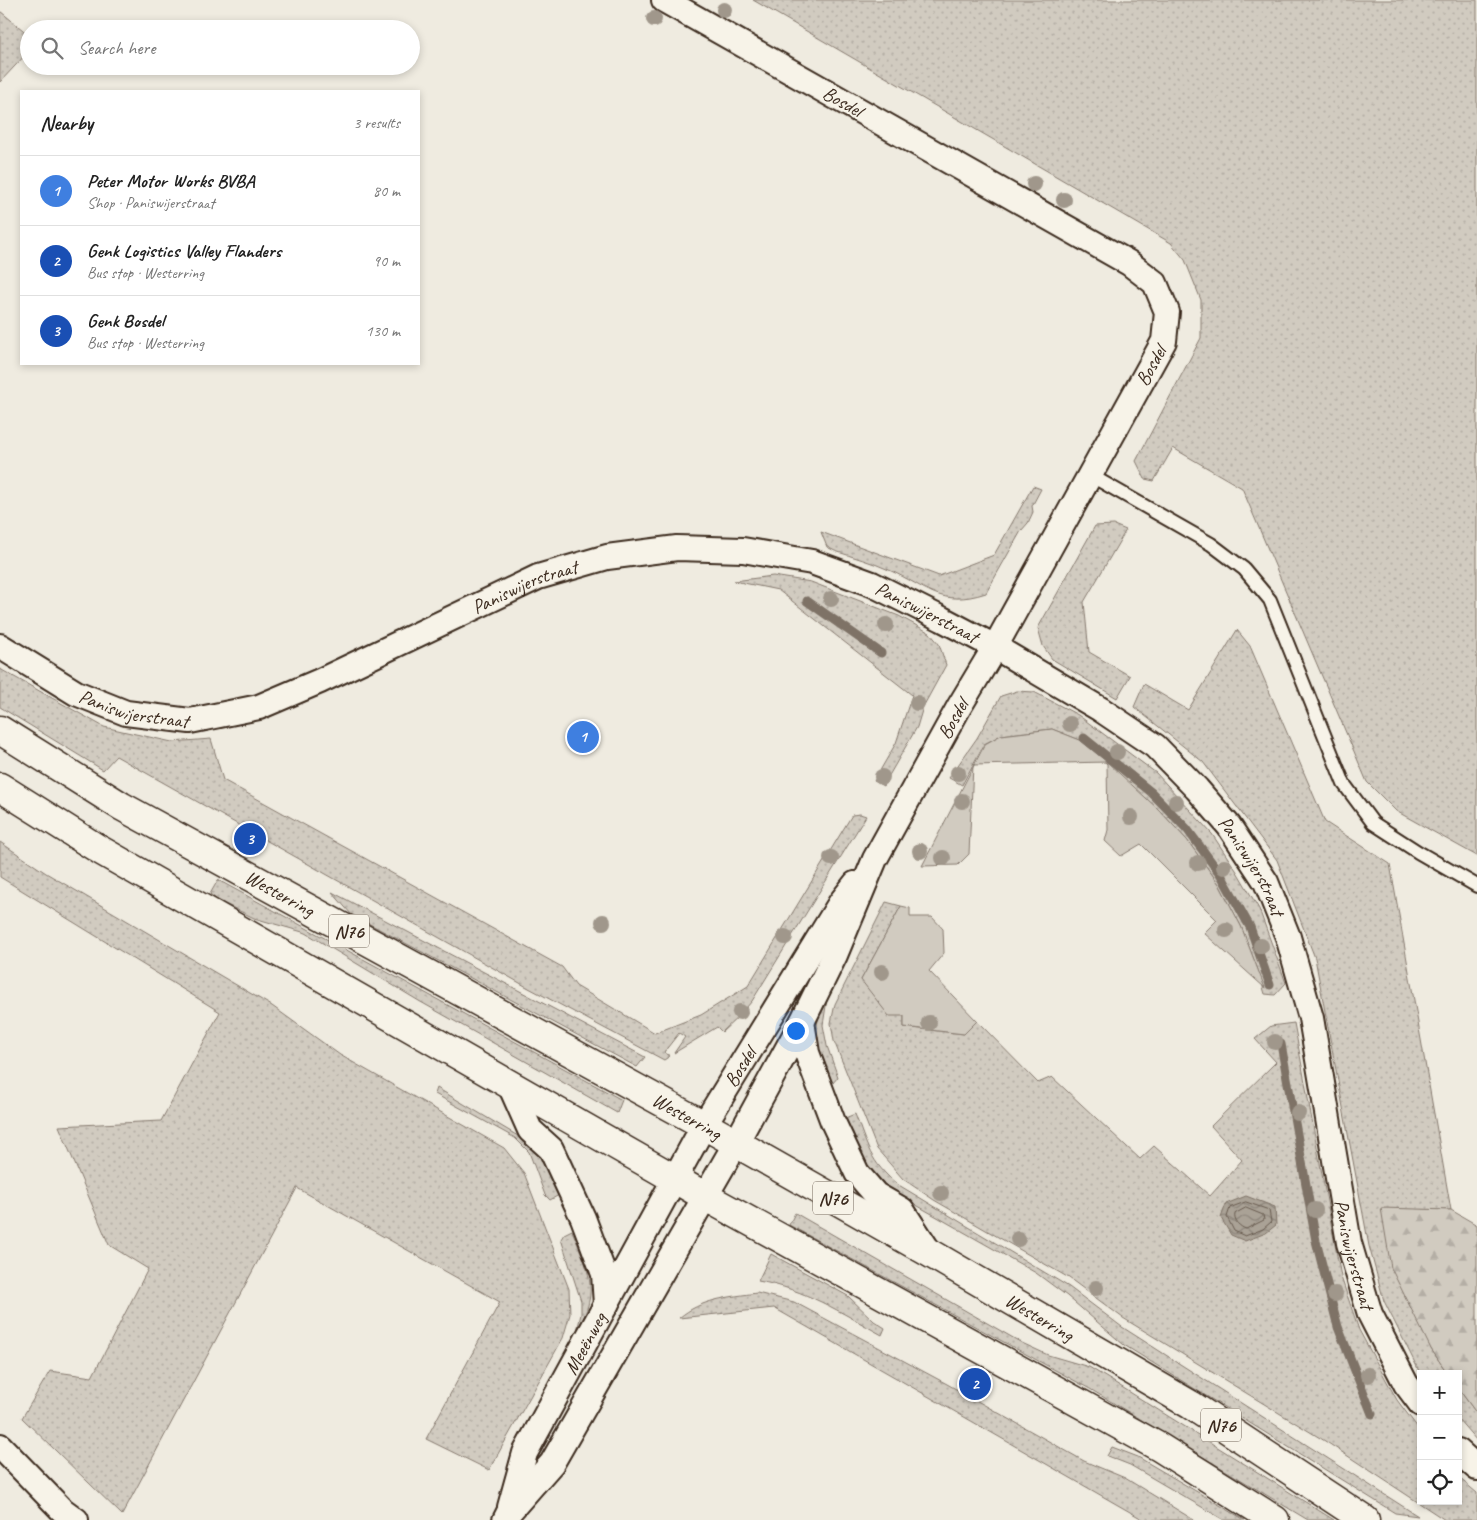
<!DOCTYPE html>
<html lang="en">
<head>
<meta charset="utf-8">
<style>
	body { margin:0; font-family:Caveat,sans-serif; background:#f2f2f2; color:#222 }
	.controls { position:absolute; right:15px; bottom:15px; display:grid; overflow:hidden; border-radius:0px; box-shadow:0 2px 8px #0003 }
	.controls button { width:45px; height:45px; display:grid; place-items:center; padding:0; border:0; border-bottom:1px solid #e0e0e0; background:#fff; color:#222; font:25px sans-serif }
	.you { position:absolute; left:795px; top:1030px; width:18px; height:18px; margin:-12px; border:4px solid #fff; border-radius:50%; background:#1a73e8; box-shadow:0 0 0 8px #1a73e833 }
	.badge { display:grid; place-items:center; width:32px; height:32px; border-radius:50%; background:#3b2a1e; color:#fff; font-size:16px; font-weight:700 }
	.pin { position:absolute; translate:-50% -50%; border:2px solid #fff; box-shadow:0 1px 5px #0006 }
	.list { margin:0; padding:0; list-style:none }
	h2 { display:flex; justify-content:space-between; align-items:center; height:65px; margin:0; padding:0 20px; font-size:21px }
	h2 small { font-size:16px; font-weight:400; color:#767676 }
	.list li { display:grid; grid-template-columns:32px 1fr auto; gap:15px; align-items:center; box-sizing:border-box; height:70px; padding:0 20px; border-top:1px solid #e0e0e0 }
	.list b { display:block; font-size:19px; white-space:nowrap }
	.list p { margin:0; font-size:16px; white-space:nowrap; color:#767676 }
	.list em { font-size:16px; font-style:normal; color:#767676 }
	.icon { flex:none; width:28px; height:28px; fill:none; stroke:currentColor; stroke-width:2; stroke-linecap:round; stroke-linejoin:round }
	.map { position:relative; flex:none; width:1477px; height:1520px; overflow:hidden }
	.search { position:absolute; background:#fff; box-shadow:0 2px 8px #0003; left:20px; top:20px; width:400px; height:55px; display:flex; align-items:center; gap:12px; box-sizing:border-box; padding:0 18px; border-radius:28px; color:#767676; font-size:19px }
	.panel { position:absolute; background:#fff; box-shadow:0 2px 8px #0003; left:20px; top:90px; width:400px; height:275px; border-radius:0px }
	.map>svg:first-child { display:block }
	.grass { fill:url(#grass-dots); stroke:#867a6f }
	.forest { fill:url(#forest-firs); stroke:#867a6f }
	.garden { fill:#d1cbc0; stroke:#867a6f }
	.water { fill:url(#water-waves); stroke:#7e7266 }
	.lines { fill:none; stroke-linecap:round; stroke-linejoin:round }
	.shore { stroke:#675a4e; stroke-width:1 }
	.stream { stroke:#7e7266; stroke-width:9 }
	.service-casing { stroke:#3b2a1e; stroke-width:16 }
	.minor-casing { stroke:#3b2a1e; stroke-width:28 }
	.primary-casing { stroke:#3b2a1e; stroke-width:31 }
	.trunk-casing { stroke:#3b2a1e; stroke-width:31 }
	.service { stroke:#f7f3e8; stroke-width:12 }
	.minor { stroke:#f7f3e8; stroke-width:24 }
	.primary { stroke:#f7f3e8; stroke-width:28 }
	.trunk { stroke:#f7f3e8; stroke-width:28 }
	.tree { fill:#a0978b }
	.labels { text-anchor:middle; stroke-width:4; stroke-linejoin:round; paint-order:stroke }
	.shield { fill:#f7f3e8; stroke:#73665b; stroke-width:1 }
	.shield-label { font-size:19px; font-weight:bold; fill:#3b2a1e }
	.street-label { font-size:20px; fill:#3b2a1e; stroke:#f7f3e8 }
</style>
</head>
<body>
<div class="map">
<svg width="1477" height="1520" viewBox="0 0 1477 1520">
	<defs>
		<pattern id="grass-dots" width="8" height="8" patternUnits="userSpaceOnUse" patternTransform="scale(1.25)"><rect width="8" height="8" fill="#d1cbc0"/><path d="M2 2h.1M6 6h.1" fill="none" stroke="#b4aea5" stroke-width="1.8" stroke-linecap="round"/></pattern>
		<pattern id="forest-firs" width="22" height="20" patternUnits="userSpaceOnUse" patternTransform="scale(1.25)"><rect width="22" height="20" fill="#d1cbc0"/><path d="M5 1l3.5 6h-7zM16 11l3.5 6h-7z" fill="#b4aea5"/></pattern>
		<pattern id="water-waves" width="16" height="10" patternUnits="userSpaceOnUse" patternTransform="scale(1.25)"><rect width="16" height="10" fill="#aaa296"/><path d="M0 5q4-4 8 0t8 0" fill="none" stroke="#8c847a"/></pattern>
	</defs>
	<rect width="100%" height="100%" fill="#efebe0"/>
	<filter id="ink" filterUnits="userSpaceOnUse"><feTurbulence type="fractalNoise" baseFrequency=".02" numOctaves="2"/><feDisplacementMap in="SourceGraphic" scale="10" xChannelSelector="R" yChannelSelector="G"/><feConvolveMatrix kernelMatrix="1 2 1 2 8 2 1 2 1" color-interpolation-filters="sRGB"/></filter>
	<g filter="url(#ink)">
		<!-- grass -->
		<path class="grass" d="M753 0H1477V856L1396 811 1367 782 1242 488 1173 448 1154 481 1145 479 1136 461 1201 338V300L1185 260 1171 243Z
			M0 11 29 35V51L0 82Z
			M1033 486 1041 489 1032 506 1033 512 1028 523 1021 531 986 593C940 608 928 587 889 570 872 562 853 557 835 551L827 547 821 532 939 576 994 555Z
			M1114 525 1126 530 1084 602 1089 652 1130 676 1117 698 1052 659 1043 646 1038 628 1095 526Z
			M773 576 811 582 899 616 930 633 939 644 946 665 923 707 917 727 883 786 874 781 896 743 912 695 778 590 734 581Z
			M1237 630 1250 646 1325 822 1390 864 1451 1210 1381 1209 1431 1349 1448 1374H1421V1375L1384 1301 1369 1246 1315 958 1277 860 1203 762 1134 707 1144 684 1188 710Z
			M0 669 104 727 172 742 211 739 223 780 562 967 576 986 655 1033 701 1015 748 986 852 815 860 814 866 816 752 1001 740 1015 722 1032 717 1027 674 1053 685 1037 679 1033 664 1052 670 1056 664 1060 527 987 116 756 103 770 0 707Z
			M1017 691 1034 692 1078 715 1156 773 1212 834 1236 870 1259 909 1286 983 1275 995 1265 994 1258 970 1241 926 1219 884 1187 840 1159 810 1080 740 1052 729 1001 735 984 744 962 785 949 778 977 738 1001 696Z
			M0 842 46 873 272 1006 340 1055 504 1148 524 1173 569 1289 570 1314 563 1338 489 1470 426 1439 500 1302 297 1188 122 1515 22 1418 50 1371 92 1377 148 1269 109 1245 59 1126 161 1121 220 1012 0 877Z
			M218 880 622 1100 617 1113 419 1001 306 933 254 918 217 900 210 894Z
			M332 892 645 1057 637 1067 351 914Z
			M886 902 901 906 861 980 904 1016V1027L964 1034 977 1021 1038 1083 1052 1077 1140 1159 1154 1146 1210 1196 1242 1160 1211 1126 1276 1062 1255 1039 1271 1026 1294 1023 1341 1277 1359 1330 1397 1400 1421 1432V1501H1458V1477L1477 1493V1520H1445L1325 1441 1123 1318 1069 1278 934 1200 903 1179 877 1149 834 1041 831 1023 835 1004Z
			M828 993 823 1025 827 1046 838 1077 832 1084C816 1045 809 1033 828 993Z
			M437 1088 528 1142C543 1158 551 1175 559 1195L550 1200 545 1195 529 1152 515 1138 435 1094Z
			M855 1114C867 1145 870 1162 897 1184L1069 1287 1122 1327 1418 1516 1395 1513 1124 1345 1067 1296 1036 1273 888 1189 871 1172 863 1158 845 1118Z
			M795 1213 1022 1343 1048 1355 1089 1367 1112 1381 1334 1520H1308L1090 1389 789 1225Z
			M572 1230C588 1272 601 1288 577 1331L581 1314V1301L561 1239 564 1234Z
			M771 1254 848 1296 874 1321 885 1328 882 1335C840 1312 805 1289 758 1281Z
			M757 1293 794 1302 947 1384 1084 1461 1125 1478 1194 1520H1144L774 1308 679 1318C701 1299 729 1297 757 1293Z
			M1458 1388 1477 1414V1441L1458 1419Z
			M1112 1447 1138 1457 1245 1520H1224L1130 1465 1107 1456Z"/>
		<!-- forest -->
		<path class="forest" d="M1381 1208 1451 1210 1477 1225V1414L1458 1388V1374H1448L1431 1349 1391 1268Z"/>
		<!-- garden -->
		<path class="garden" d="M1052 729 1080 740 1107 762 1159 810 1187 840 1219 884 1241 926 1265 988 1204 933 1217 920 1141 844 1121 856 1105 841 1108 830 1107 762 973 765 969 854 958 865 922 866 985 744 1001 735Z
			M901 906 910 908V917H932L943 929 944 953 929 971 977 1021 964 1034 904 1027V1016H889L861 980Z"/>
		<!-- water -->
		<path class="water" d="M1246 1196 1275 1207 1276 1225 1266 1233 1245 1241 1231 1235 1221 1218 1226 1204Z"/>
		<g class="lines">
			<!-- shore -->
			<path class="shore" d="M1246 1202 1269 1210 1271 1222 1263 1229 1245 1236 1234 1231 1227 1217 1230 1208Z
				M1246 1208 1263 1215 1264 1220 1246 1229C1240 1227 1233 1221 1235 1214Z"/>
			<!-- stream -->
			<path class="stream" d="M807 601 881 653
				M1084 738 1151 792 1187 829 1221 875 1250 927 1270 985
				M1281 1044 1316 1241 1338 1327 1372 1414"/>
			<defs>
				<path id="service" d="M1090 475 1211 544 1244 569 1270 600 1344 784 1373 823 1418 852 1477 886"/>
				<g id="minor">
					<path id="s1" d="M0 646 76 693 126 713 190 721 259 707 320 681 538 577 607 557 677 548 743 550 812 562 872 584 942 619 995 647 1100 709 1155 746 1197 789 1229 826 1266 882 1288 937 1311 1018 1349 1243 1370 1314 1406 1384 1421 1404"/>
					<path d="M802 1022 807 1053 833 1122 857 1173 876 1195 902 1210 930 1253"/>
					<path d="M510 1085 530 1130 551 1149 583 1218 604 1274 606 1305"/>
					<path d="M0 1446 61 1509 76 1520"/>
					<path d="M1458 1451 1477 1468"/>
					<path id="s2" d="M510 1507 525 1453 704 1125 841 902 855 884"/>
					<path id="s3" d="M505 1520 509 1512 552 1463 736 1143 802 1022 835 955 875 859 959 707 995 647 1164 341 1167 312 1155 283 1129 263 664 0"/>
				</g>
				<path id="primary" d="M704 1125 736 1143
					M675 1179 706 1197"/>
				<g id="trunk">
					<path id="s4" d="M0 730 121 806 704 1125"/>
					<path d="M0 787 100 850 675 1179"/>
					<path id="s5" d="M736 1143 930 1253 1191 1405 1365 1520"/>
					<path d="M706 1197 1159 1447 1275 1520"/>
				</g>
			</defs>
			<!-- service casing -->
			<use href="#service" class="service-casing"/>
			<!-- minor casing -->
			<use href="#minor" class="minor-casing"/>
			<!-- primary casing -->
			<use href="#primary" class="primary-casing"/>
			<!-- trunk casing -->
			<use href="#trunk" class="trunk-casing"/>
			<!-- service -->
			<use href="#service" class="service"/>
			<!-- minor -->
			<use href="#minor" class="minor"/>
			<!-- primary -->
			<use href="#primary" class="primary"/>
			<!-- trunk -->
			<use href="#trunk" class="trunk"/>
		</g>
		<!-- trees -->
		<g class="tree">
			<circle cx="724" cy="10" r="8"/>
			<circle cx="654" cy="19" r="8"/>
			<circle cx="1034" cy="184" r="8"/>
			<circle cx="1064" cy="200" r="8"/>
			<circle cx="831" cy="599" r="8"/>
			<circle cx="886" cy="625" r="8"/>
			<circle cx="917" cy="703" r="8"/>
			<circle cx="1070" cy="724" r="8"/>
			<circle cx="1117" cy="752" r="8"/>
			<circle cx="958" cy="773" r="8"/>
			<circle cx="882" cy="777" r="8"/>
			<circle cx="962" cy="801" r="8"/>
			<circle cx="1176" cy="802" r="8"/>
			<circle cx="1131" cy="817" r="8"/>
			<circle cx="920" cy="851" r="8"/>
			<circle cx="831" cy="858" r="8"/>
			<circle cx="943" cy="858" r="8"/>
			<circle cx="1198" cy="863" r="8"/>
			<circle cx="1224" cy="867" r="8"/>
			<circle cx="603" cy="922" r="8"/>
			<circle cx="1226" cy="930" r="8"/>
			<circle cx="785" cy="937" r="8"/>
			<circle cx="1261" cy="946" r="8"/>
			<circle cx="882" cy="972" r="8"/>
			<circle cx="740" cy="1012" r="8"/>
			<circle cx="929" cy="1023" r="8"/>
			<circle cx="1275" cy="1042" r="8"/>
			<circle cx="1298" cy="1113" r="8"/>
			<circle cx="941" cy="1193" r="8"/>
			<circle cx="1315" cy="1210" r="8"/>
			<circle cx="1018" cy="1239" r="8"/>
			<circle cx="1096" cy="1288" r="8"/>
			<circle cx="1335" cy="1294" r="8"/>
			<circle cx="1368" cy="1375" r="8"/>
		</g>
	</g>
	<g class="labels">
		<!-- shield labels -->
		<g class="shield">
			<rect x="329" y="914.5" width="40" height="33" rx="4"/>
			<rect x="813" y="1181.5" width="40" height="33" rx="4"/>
			<rect x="1201" y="1408.5" width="40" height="33" rx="4"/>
		</g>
		<g class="shield-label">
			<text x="349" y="938">N76</text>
			<text x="833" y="1205">N76</text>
			<text x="1221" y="1432">N76</text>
		</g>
		<!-- street labels -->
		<g class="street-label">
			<text transform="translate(843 101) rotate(29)" y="7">Bosdel</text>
			<text dy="7" stroke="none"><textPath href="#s3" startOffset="1325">Bosdel</textPath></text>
			<text dy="7" stroke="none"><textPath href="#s1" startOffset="570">Paniswijerstraat</textPath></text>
			<text dy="7" stroke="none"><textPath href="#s1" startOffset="990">Paniswijerstraat</textPath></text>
			<text dy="7" stroke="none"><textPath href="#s1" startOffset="150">Paniswijerstraat</textPath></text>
			<text dy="7" stroke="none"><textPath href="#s3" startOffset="920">Bosdel</textPath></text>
			<text dy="7" stroke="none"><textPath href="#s1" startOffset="1410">Paniswijerstraat</textPath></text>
			<text dy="7" stroke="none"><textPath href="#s4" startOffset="324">Westerring</textPath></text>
			<text dy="7" stroke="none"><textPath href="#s2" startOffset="498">Bosdel</textPath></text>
			<text transform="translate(687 1116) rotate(29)" y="7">Westerring</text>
			<text dy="7" stroke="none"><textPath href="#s1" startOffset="1815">Paniswijerstraat</textPath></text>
			<text dy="7" stroke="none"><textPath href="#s5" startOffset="350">Westerring</textPath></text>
			<text dy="7" stroke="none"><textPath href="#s2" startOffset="181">Meeënweg</textPath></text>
		</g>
	</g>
</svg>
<div class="controls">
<button>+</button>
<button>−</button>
<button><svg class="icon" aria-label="locate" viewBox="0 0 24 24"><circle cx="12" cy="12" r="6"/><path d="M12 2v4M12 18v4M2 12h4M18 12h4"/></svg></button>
</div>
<div class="you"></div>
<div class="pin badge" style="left:583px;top:737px;background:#3f7fe0">1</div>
<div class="pin badge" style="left:975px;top:1384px;background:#1a4fb4">2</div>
<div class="pin badge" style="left:250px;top:839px;background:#1a4fb4">3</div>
<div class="search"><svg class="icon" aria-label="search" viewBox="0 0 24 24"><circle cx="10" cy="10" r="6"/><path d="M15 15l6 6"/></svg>Search here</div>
<section class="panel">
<h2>Nearby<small>3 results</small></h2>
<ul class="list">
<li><span class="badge" style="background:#3f7fe0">1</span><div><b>Peter Motor Works BVBA</b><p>Shop · Paniswijerstraat</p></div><em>80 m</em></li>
<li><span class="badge" style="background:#1a4fb4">2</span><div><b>Genk Logistics Valley Flanders</b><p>Bus stop · Westerring</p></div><em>90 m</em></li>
<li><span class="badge" style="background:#1a4fb4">3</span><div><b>Genk Bosdel</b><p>Bus stop · Westerring</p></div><em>130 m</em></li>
</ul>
</section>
</div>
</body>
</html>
